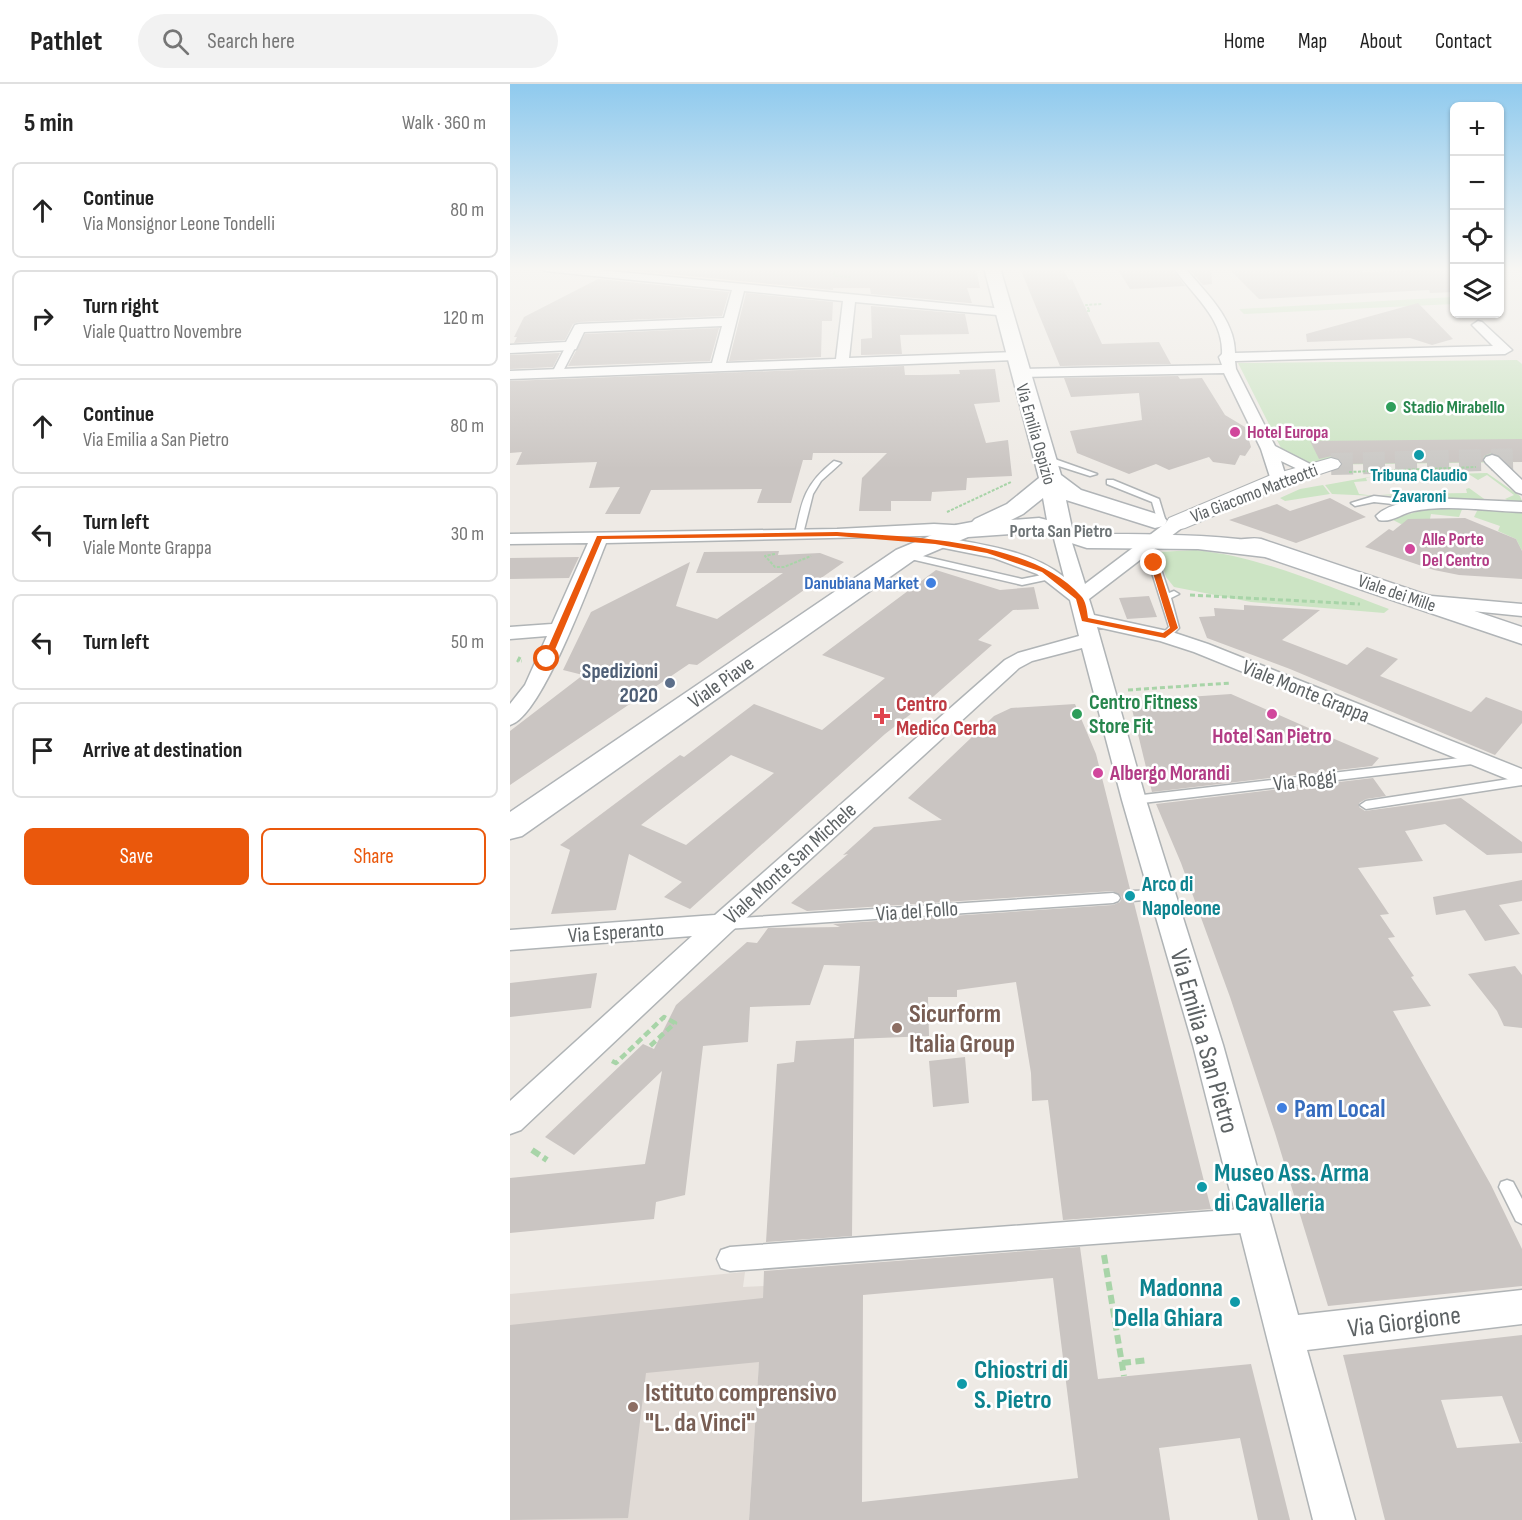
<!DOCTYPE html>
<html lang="en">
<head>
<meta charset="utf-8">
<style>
	body { margin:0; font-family:"Sofia Sans Condensed",sans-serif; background:#f2f2f2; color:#222 }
	.controls { position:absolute; right:18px; top:18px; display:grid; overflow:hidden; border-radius:9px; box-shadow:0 2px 4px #0004 }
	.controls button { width:54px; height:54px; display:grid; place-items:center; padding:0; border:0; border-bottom:2px solid #e0e0e0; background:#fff; color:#222; font:30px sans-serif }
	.stop { position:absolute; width:18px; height:18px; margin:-14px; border:4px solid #ea580c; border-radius:50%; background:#fff }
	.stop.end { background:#ea580c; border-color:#fff; box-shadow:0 2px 6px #0008 }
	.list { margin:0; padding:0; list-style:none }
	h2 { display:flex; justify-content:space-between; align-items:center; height:78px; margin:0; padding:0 24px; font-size:26px }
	h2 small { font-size:20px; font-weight:400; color:#767676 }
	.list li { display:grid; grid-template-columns:39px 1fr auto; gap:18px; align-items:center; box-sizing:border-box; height:96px; margin:0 12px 12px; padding:0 12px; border:2px solid #e0e0e0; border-radius:9px }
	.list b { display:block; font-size:22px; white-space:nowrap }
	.list p { margin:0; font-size:20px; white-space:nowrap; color:#767676 }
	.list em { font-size:20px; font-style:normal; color:#767676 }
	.actions { display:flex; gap:12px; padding:18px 24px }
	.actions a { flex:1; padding:14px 0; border:2px solid #ea580c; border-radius:9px; text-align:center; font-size:21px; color:#ea580c }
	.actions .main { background:#ea580c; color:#fff }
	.icon { flex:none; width:33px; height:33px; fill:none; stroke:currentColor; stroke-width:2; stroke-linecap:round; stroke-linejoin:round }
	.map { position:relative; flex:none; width:1012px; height:1436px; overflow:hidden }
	header { display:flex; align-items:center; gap:36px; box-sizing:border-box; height:84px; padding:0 30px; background:#fff; border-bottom:2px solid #e0e0e0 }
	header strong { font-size:28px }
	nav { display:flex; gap:33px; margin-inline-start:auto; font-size:21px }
	.search { width:420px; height:54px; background:#f2f2f2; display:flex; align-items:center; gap:15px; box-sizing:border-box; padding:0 21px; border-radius:33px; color:#767676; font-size:22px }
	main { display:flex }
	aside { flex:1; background:#fff }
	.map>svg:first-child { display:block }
	.commercial { fill:#fbecdd }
	.education { fill:#e1dbd6 }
	.green { fill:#cce4c4 }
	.building { fill:#cac5c2; fill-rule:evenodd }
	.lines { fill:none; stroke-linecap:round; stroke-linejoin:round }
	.tertiary-tunnel { stroke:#cac8c5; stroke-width:22; stroke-dasharray:22 10; stroke-linecap:butt }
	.service-casing { stroke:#b0b4b6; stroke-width:3 }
	.pedestrian-casing { stroke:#b0b4b6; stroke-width:3 }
	.minor-casing { stroke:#b0b4b6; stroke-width:3 }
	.tertiary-casing { stroke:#b0b4b6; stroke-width:2 }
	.secondary-casing { stroke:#b0b4b7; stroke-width:3 }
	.path-far3 { stroke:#a8d4a8; stroke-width:2; stroke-dasharray:3 1.5; stroke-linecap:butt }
	.path-far2 { stroke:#a8d4a8; stroke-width:3; stroke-dasharray:5 3; stroke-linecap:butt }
	.path-far1 { stroke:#a8d4a8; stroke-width:4.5; stroke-dasharray:7 4; stroke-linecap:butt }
	.path { stroke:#a8d4a8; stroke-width:6; stroke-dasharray:9 4.5; stroke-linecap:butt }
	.service { fill:#fff; fill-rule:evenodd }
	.pedestrian { fill:#fff; fill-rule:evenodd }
	.minor { fill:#fff; fill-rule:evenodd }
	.tertiary { fill:#fff; fill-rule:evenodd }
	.secondary { fill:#fff; fill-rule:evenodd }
	.route { fill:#ea580c }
	.leisure-dot { fill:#2e9e5b; stroke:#fff; stroke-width:2 }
	.hotel-dot { fill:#d1479c; stroke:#fff; stroke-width:2 }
	.culture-dot { fill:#0f9aa8; stroke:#fff; stroke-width:2 }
	.shop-dot { fill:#3f7fe0; stroke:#fff; stroke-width:2 }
	.service-dot { fill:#5c6f8a; stroke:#fff; stroke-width:2 }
	.health-dot { fill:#e0444e; stroke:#fff; stroke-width:2 }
	.education-dot { fill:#8d6e63; stroke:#fff; stroke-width:2 }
	.labels { text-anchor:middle; stroke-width:5; stroke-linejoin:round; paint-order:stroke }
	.far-leisure-label { font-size:18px; font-weight:bold; fill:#27864d; stroke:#fff; text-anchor:start }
	.far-hotel-label { font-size:18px; font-weight:bold; fill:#b23c85; stroke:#fff; text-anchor:start }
	.far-street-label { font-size:18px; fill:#5d6264; stroke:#fff }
	.far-culture-label { font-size:18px; font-weight:bold; fill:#0d838f; stroke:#fff }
	.far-neighbourhood-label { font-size:18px; font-weight:bold; fill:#6e7476; stroke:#fff }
	.far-shop-label { font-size:18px; font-weight:bold; fill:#366cbe; stroke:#fff; text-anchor:end }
	.service-label { font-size:21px; font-weight:bold; fill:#4e5e75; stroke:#fff; text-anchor:end }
	.street-label { font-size:21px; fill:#5d6264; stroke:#fff }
	.leisure-label { font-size:21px; font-weight:bold; fill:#27864d; stroke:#fff; text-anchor:start }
	.health-label { font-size:21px; font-weight:bold; fill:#be3a42; stroke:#fff; text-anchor:start }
	.hotel-label { font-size:21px; font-weight:bold; fill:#b23c85; stroke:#fff }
	.culture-label { font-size:21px; font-weight:bold; fill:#0d838f; stroke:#fff; text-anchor:start }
	.near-education-label { font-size:26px; font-weight:bold; fill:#785e54; stroke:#fff; text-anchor:start }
	.near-street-label { font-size:26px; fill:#5d6264; stroke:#fff }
	.near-shop-label { font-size:26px; font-weight:bold; fill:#366cbe; stroke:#fff; text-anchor:start }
	.near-culture-label { font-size:26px; font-weight:bold; fill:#0d838f; stroke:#fff; text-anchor:start }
</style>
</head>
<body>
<header>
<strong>Pathlet</strong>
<div class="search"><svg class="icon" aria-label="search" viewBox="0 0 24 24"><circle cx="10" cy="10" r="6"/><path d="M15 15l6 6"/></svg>Search here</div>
<nav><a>Home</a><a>Map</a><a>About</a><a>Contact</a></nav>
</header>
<main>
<aside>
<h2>5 min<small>Walk · 360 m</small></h2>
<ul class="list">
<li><svg class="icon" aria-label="ahead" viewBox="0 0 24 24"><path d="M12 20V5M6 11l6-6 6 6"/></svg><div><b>Continue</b><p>Via Monsignor Leone Tondelli</p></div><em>80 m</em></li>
<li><svg class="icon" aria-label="right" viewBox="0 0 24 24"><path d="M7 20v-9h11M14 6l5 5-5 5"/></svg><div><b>Turn right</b><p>Viale Quattro Novembre</p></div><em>120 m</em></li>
<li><svg class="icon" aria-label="ahead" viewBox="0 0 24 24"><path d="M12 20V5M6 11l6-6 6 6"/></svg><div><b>Continue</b><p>Via Emilia a San Pietro</p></div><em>80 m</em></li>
<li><svg class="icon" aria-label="left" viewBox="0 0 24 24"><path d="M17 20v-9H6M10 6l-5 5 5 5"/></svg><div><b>Turn left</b><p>Viale Monte Grappa</p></div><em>30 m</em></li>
<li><svg class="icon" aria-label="left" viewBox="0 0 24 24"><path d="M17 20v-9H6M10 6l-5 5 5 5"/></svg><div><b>Turn left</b></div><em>50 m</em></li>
<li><svg class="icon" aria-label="arrive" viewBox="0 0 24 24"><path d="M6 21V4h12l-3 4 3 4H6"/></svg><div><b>Arrive at destination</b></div></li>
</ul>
<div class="actions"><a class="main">Save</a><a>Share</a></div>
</aside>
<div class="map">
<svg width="1012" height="1436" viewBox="0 0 1012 1436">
	<rect width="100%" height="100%" fill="#eeeae5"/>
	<!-- commercial -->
	<path class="commercial" d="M91 184H316L315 194 301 206 89 185Z"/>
	<!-- education -->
	<path class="education" d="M235 1188 233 1203 254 1202 239 1436H0V1210Z"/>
	<!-- green -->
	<path class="green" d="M944 213V220L734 230 729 225Z
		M1007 276 1012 280V378L798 381 772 366 728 279Z
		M977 389 1010 412 1012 417 1002 418 995 415 1004 411 977 391 968 396 960 391 865 392 856 394 857 397 844 398 849 410 866 412 822 410 815 401 865 392Z
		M813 401 820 410 775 417 770 414 790 405Z
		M959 404 977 417 870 411 890 410V406L895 410 957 409 956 405Z
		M928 422 953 423 949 433 921 430 920 435 891 440 881 435Z
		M968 425 1012 427V467L1006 455 988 447 990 442 964 433Z
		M686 466C752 473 816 502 879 525L874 529 741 518 664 503 656 493 648 468Z"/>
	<!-- building -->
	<path class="building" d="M109 184H466L470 204H457L462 219H459L361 210 360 204H323V206L106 185Z
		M510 184H552L559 196 562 195 592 260 649 258 661 280 550 282Z
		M607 184H662L675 202 620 205Z
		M678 184H701L702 200 693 201Z
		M718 184H851L852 188 945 185V208L920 209 919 206 749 215Z
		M88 195 219 208 212 232 69 238 63 240 55 256 4 259 7 253H4L14 233Z
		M236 209 323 218 322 237H312L311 273 219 277Z
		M908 219 943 255 922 261 900 254 797 258 796 250Z
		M361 222 455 230 459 250 390 251 392 270 351 271V255L362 254Z
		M209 244 200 277 58 282 75 250Z
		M50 269 43 283 0 285V271Z
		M394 282 395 291H411L450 290 449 286 485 285 490 318 464 320 476 359 498 356 502 392 457 394 456 406 422 408 421 417H381V427H349L352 394 377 369H303L302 376H293L281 419H247L252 405 141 406 130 430H95L110 403 79 404 87 378 6 381 12 368 0 369V297Z
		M668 292 670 295 692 294 715 331 735 343 741 363 735 372 730 371 725 381 703 378 699 373 659 386 646 380 619 390 567 369 560 347 632 336 629 309 561 313 554 294Z
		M1012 355V378H996L989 371 981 369 974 372 973 378 833 380 830 375 822 372 809 375 800 357Z
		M820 414 856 433 786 459 719 436 767 420 780 427Z
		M955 434 1006 455 1012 467V495L949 491 924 486 855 463 879 445 883 447 898 435Z
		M269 467 268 471 310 469 334 478 187 581 179 580 0 701V647L73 591 53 586 81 528 180 478 166 522 207 535 273 489H186L194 468Z
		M69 473 59 494 0 495V474Z
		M426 486 490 506 524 503 529 525 503 526 468 556 482 561 424 612 375 650 180 825 154 813 172 798 119 770 106 826 41 830 60 766 50 761 170 671 174 673 244 620 312 646 375 594 312 571ZM221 671 264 689 176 761 131 741Z
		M639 512 647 533 617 535 609 514Z
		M734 521 810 526 772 556 837 581 857 563 888 575 870 592 961 628 976 613 1012 627V639L985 671 780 585 697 554 689 533 705 532 704 524 734 526Z
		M721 610 794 642 869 674 862 682 642 708 620 617Z
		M565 620 586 670 620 805 615 808 613 813 616 817 624 819 701 1125 553 1136 538 1016 522 1017 521 989 506 898 447 906V913H418L419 952 344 955 342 1152 256 1158 267 980 284 978 286 957 344 954 350 882 314 881 300 921 240 923 238 958 193 962 175 1111 146 1118 144 1135 0 1149V1094L135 1080 152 987 64 1071 35 1053 133 960 144 965 166 921 237 858 247 859 258 844 330 843 323 840 603 821 610 818 612 813 603 807 297 827 281 819 338 770 333 771 364 743 432 736 398 714 484 632 501 624Z
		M863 694 876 712 856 715 849 719V723L855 727 951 714 1012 758V769L977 771 935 740 895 747 913 777 848 784 879 830 870 831 885 853 878 854 904 892 901 893 921 922 883 927 981 1101 1012 1165V1202L818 1222 765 1049 720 913 671 779 646 720Z
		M1012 796V817L989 821 1010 850 975 857 955 826 926 831 923 813Z
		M1005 882 1012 891V944L994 942 987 927 958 890Z
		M87 889 81 924 0 933V899Z
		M455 973 459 1019 423 1023 419 977Z
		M570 1163 588 1295 741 1280 780 1436H748L730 1354 649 1364 660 1436H239L249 1278 136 1289 118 1434 0 1436V1241L253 1214 254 1187ZM543 1194 568 1394 352 1418 353 1211Z
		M1012 1251V1358L1010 1359 992 1312 931 1316 947 1364 1012 1359V1436H875L833 1271Z"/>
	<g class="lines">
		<!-- tertiary-tunnel -->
		<path class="tertiary-tunnel" d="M821 380 1012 375"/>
		<defs>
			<path id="service" d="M533 373H539L587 390 580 392 533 377Z
				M324 377 331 379 311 397 303 410 293 450 286 452 285 450C292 416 295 400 324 377Z
				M597 396H603L649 415 656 438 655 440 648 438 642 418 597 400Z
				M864 412 911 417 915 420 911 423 864 418 845 422 841 419Z
				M395 468 512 495 542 489 547 492 545 494 512 501 392 473 390 471Z
				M644 476 649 479 659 509 664 507 669 510 661 514 669 544 659 554 655 555 650 552 659 543 639 479Z
				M967 672 973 676 971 679 624 720 618 716 624 712Z
				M1012 693V701L856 725 850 721 856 717Z
				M653 806 658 808 660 811 658 814 622 817 617 815 615 812 617 809 622 807Z
				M603 809 608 811 610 814 608 817 603 819 216 845 211 843 209 840 211 837 216 835Z
				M997 1096 1003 1098 1012 1115V1140L1006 1137 989 1103 991 1098Z"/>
			<path id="pedestrian" d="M61 259 66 262 52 289 43 291 42 289 56 262Z
				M745 1124 754 1128 758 1136 754 1144 745 1148 220 1187 211 1184 207 1175 211 1166 220 1163Z"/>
			<path id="minor" d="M29 184H68L494 225 500 229 498 232 345 218 339 274 505 268 512 272 505 276 0 295V287L202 279 212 242 74 248 66 265 61 266 0 269V261L56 258 65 241 69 240 214 234 222 206 35 187ZM234 207 333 217 326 275 216 279Z
				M664 184H675C695 208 725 235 725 269L983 262 962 241 968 237 972 238 1002 266 995 270 725 277 726 285 765 362 806 383 808 386 800 391 771 377 777 396 769 401 761 396 751 365 714 289 510 293 503 289 510 285 712 281 709 273 712 270C714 234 682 211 664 184Z
				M982 371 988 373 1012 396V410L1006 408 976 379 974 376 976 373Z
				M920 414 1012 418V428C977 427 938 420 904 427 892 429 882 439 869 436L866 432C878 419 904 417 920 414Z
				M667 434 673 435 676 439 673 443 579 515 584 531 662 548 698 560 1012 685V701L684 568 650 557 587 543 636 716 713 961 788 1231 1012 1206V1240L797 1266 845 1436H803L683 961 612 716 572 564 522 577 509 584 222 847 11 1046 0 1050V1017L182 852 0 866V846L205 831 495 576 508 569 569 552 560 516 527 490 484 474 419 461 416 457 419 453 425 452C468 460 519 465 554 493L542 447 545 443H557L575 500 661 435Z
				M424 440 460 442 463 446 460 450 454 451 96 459C82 493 32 633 0 641V620L15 601 37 552 0 555V543L42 540 78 459 0 460V450L327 445Z
				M910 511 1012 520V532L903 521 900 517 903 513Z"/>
			<path id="tertiary" d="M821 374 828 376 831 380 828 384 777 401 675 444 667 446 659 444 656 439 659 434 761 391Z"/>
			<path id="secondary" d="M474 184H490L551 391 571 406 653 432 657 437 653 442 645 444 556 416 562 444 579 450C629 450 679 450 728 455 736 456 742 453 751 455L1012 543V560L755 473 688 465 577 464 527 448 458 453 404 476 12 752 0 755V728L386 466 446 441 462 438 465 435 497 420 529 394ZM533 414 537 436 529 434 501 436 513 430Z"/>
		</defs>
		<!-- service casing -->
		<use href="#service" class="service-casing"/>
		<!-- pedestrian casing -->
		<use href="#pedestrian" class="pedestrian-casing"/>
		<!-- minor casing -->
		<use href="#minor" class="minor-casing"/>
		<!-- tertiary casing -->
		<use href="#tertiary" class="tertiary-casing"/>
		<!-- secondary casing -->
		<use href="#secondary" class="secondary-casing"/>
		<!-- path-far3 -->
		<path class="path-far3" d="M0 184 18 186
			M324 184V192L340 193 338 197
			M1012 184 1006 185 1012 188
			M577 227H580L576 221 592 220
			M839 388 966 383
			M437 428 501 398
			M265 470 255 472 265 483H274L301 472"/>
		<!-- path-far2 -->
		<path class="path-far2" d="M680 511 850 520
			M10 573 8 577H12
			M618 606 721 599"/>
		<!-- path-far1 -->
		<path class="path-far1" d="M102 977 106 979 154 933 165 939 139 963"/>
		<!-- path -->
		<path class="path" d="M22 1066 37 1076
			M594 1171 614 1292
			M612 1279 638 1276"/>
		<!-- service -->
		<use href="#service" class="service"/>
		<!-- pedestrian -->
		<use href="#pedestrian" class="pedestrian"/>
		<!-- minor -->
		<use href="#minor" class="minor"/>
		<!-- tertiary -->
		<use href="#tertiary" class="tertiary"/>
		<!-- secondary -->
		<use href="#secondary" class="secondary"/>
	</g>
	<!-- sky -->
	<linearGradient id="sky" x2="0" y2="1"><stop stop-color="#8fcaee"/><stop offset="0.48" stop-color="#f7f6f3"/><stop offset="1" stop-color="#f7f6f3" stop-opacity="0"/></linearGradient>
	<rect width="1012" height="385" fill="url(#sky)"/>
	<!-- route -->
	<path class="route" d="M327 448C399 453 520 455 571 512 576 517 577 527 578 534L653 549 660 544 640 479 647 478 668 544 655 554 572 537 566 515 532 488 477 469 425 460 327 452 92 455 41 575 37 578 33 575 87 452Z"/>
	<!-- markers -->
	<g class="leisure-dot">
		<circle cx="881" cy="323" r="6"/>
		<circle cx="567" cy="630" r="6"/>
	</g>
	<g class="hotel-dot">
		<circle cx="725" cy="348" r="6"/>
		<circle cx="900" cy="465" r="6"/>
		<circle cx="762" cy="630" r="6"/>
		<circle cx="588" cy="689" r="6"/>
	</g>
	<g class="culture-dot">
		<circle cx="909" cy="371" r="6"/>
		<circle cx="620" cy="812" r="6"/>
		<circle cx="692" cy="1103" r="6"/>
		<circle cx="725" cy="1218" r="6"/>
		<circle cx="452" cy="1300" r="6"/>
	</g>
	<g class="shop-dot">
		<circle cx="421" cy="499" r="6"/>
		<circle cx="772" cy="1024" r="6"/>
	</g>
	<circle class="service-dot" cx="160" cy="599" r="6"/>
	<path class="health-dot" d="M369 623h6v6h6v6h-6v6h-6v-6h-6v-6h6z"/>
	<g class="education-dot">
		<circle cx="387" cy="944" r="6"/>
		<circle cx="123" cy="1323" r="6"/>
	</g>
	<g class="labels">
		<!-- far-leisure labels -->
		<g class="far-leisure-label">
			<text x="893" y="329">Stadio Mirabello</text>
		</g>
		<!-- far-hotel labels -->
		<g class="far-hotel-label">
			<text x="737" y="354">Hotel Europa</text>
			<text x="912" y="461">Alle Porte<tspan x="912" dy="21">Del Centro</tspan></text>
		</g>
		<!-- far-street labels -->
		<g class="far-street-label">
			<text transform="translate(526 350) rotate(74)" y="6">Via Emilia Ospizio</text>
			<text transform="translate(744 409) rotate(-21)" y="6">Via Giacomo Matteotti</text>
			<text transform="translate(887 509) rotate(19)" y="6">Viale dei Mille</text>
		</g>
		<!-- far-culture labels -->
		<g class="far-culture-label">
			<text x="909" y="397">Tribuna Claudio<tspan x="909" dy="21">Zavaroni</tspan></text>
		</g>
		<!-- far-neighbourhood labels -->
		<g class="far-neighbourhood-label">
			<text x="551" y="453">Porta San Pietro</text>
		</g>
		<!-- far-shop labels -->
		<g class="far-shop-label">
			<text x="409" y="505">Danubiana Market</text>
		</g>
		<!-- service labels -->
		<g class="service-label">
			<text x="148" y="594">Spedizioni<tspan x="148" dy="24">2020</tspan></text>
		</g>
		<!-- street labels -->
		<g class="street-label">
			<text transform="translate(211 598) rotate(-35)" y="7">Viale Piave</text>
			<text transform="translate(796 607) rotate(22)" y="7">Viale Monte Grappa</text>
			<text transform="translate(795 696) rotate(-7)" y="7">Via Roggi</text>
			<text transform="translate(280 779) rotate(-42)" y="7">Viale Monte San Michele</text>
			<text transform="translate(407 827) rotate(-4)" y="7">Via del Follo</text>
			<text transform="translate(106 848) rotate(-4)" y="7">Via Esperanto</text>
		</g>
		<!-- leisure labels -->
		<g class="leisure-label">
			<text x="579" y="625">Centro Fitness<tspan x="579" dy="24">Store Fit</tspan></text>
		</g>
		<!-- health labels -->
		<g class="health-label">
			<text x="386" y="627">Centro<tspan x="386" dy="24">Medico Cerba</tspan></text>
		</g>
		<!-- hotel labels -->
		<g class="hotel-label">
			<text x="762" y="659">Hotel San Pietro</text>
			<text x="600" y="696" text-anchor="start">Albergo Morandi</text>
		</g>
		<!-- culture labels -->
		<g class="culture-label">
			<text x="632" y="807">Arco di<tspan x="632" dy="24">Napoleone</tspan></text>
		</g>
		<!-- near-education labels -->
		<g class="near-education-label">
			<text x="399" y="938">Sicurform<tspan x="399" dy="30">Italia Group</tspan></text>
			<text x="135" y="1317">Istituto comprensivo<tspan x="135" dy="30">"L. da Vinci"</tspan></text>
		</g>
		<!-- near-street labels -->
		<g class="near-street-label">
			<text transform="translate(695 957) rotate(74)" y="9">Via Emilia a San Pietro</text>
			<text transform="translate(894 1237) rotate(-7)" y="9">Via Giorgione</text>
		</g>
		<!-- near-shop labels -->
		<g class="near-shop-label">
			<text x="784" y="1033">Pam Local</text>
		</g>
		<!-- near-culture labels -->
		<g class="near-culture-label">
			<text x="704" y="1097">Museo Ass. Arma<tspan x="704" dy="30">di Cavalleria</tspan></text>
			<text x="713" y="1212" text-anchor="end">Madonna<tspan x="713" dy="30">Della Ghiara</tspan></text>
			<text x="464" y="1294">Chiostri di<tspan x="464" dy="30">S. Pietro</tspan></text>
		</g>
	</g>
</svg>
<div class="controls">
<button>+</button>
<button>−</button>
<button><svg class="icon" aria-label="locate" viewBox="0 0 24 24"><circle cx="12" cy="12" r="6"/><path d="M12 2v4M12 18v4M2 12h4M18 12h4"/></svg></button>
<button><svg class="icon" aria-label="layers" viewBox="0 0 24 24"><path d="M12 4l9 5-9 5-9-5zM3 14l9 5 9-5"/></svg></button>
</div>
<div class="stop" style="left:37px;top:575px"></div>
<div class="stop end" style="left:644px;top:479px"></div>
</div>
</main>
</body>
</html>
